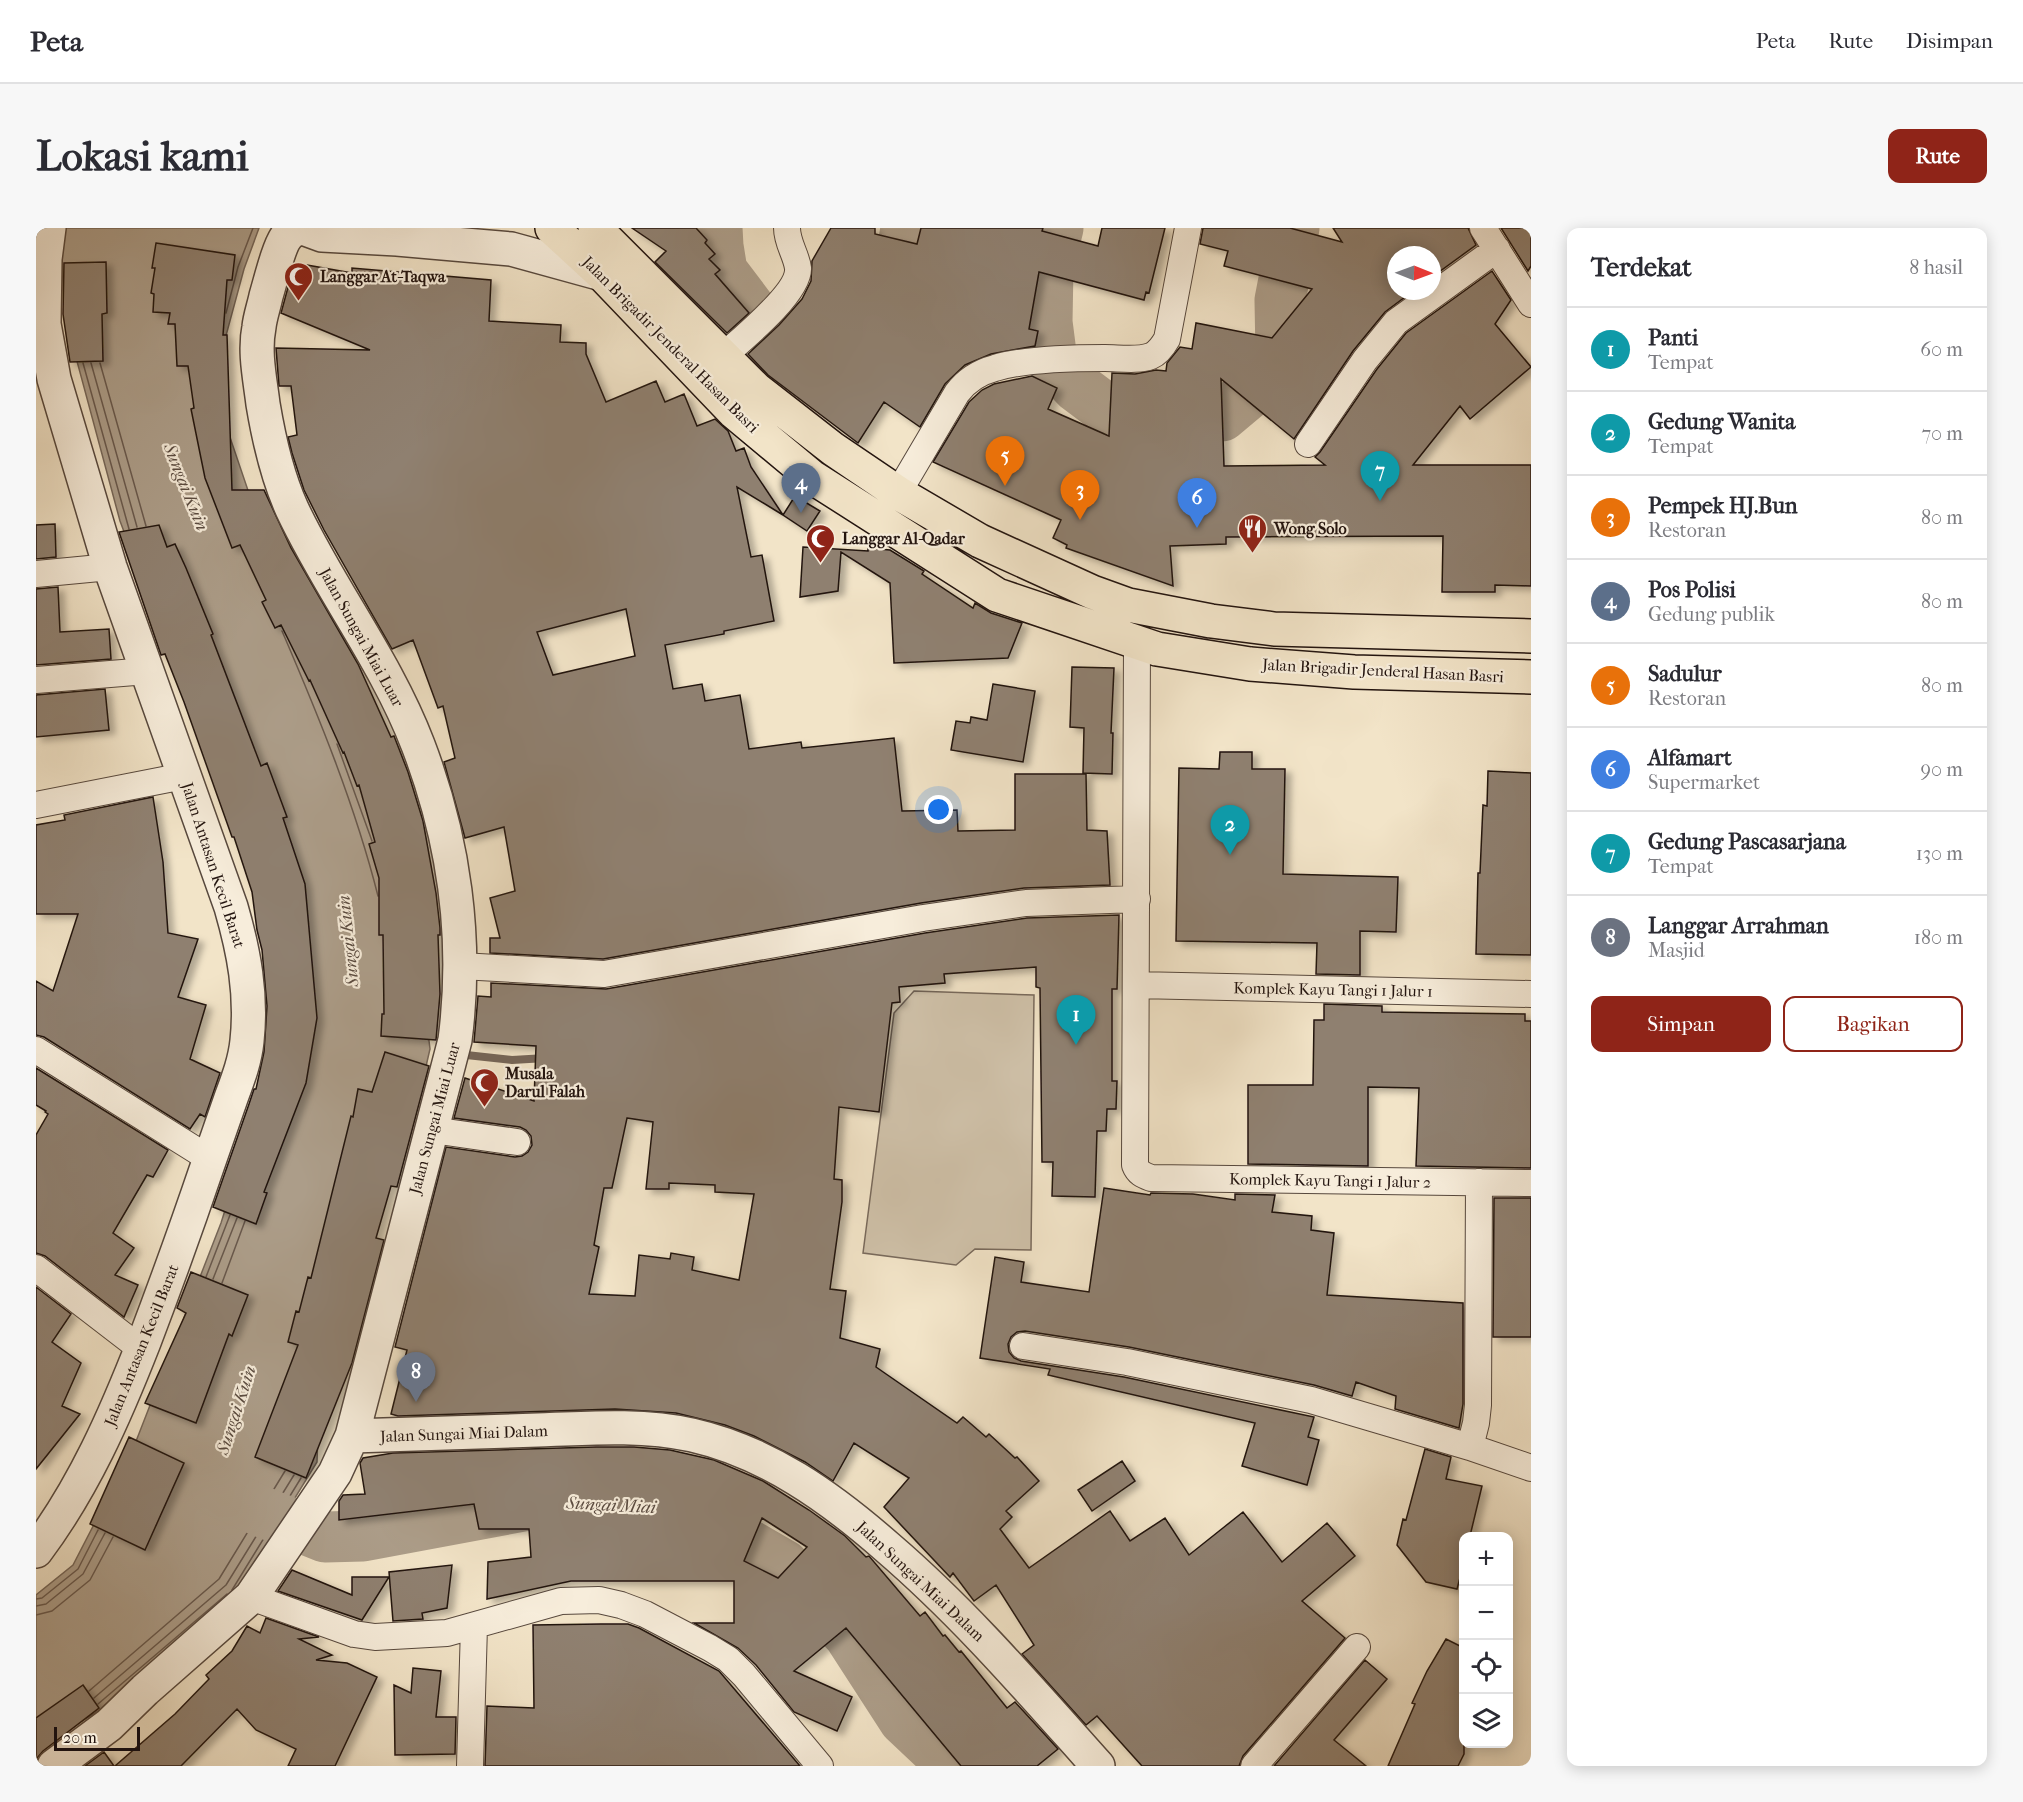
<!DOCTYPE html>
<html lang="id">
<head>
<meta charset="utf-8">
<style>
	body { margin:0; font-family:"IM FELL French Canon",serif; background:#f7f7f7; color:#2b2b33 }
	.controls { position:absolute; right:18px; bottom:18px; display:grid; overflow:hidden; border-radius:12px; box-shadow:0 3px 15px #0003 }
	.controls button { width:54px; height:54px; display:grid; place-items:center; padding:0; border:0; border-bottom:2px solid #e1e1e2; background:#fff; color:#2b2b33; font:30px sans-serif }
	.compass { position:absolute; left:1351px; top:18px; width:54px; height:54px; border-radius:50%; background:#fff; box-shadow:0 3px 15px #0003; rotate:91deg }
	.scale { position:absolute; left:18px; bottom:15px; width:86px; box-sizing:border-box; padding-left:6px; border:3px solid #23140f; border-top:0; font-size:16px; line-height:21px; white-space:nowrap; color:#23140f; -webkit-text-stroke:4px #f7eddb; paint-order:stroke }
	.you { position:absolute; left:903px; top:582px; width:21px; height:21px; margin:-15px; border:4px solid #fff; border-radius:50%; background:#1a73e8; box-shadow:0 0 0 9px #1a73e833 }
	.badge { display:grid; place-items:center; width:39px; height:39px; border-radius:50%; background:#8f2418; color:#fff; font-size:20px; font-weight:700 }
	.pin { position:absolute; translate:-50% -50px; filter:drop-shadow(0 2px 3px #0008) }
	.pin::after { content:''; position:absolute; top:32px; width:21px; height:18px; background:inherit; clip-path:polygon(0 0,100% 0,50% 100%) }
	.list { margin:0; padding:0; list-style:none }
	h2 { display:flex; justify-content:space-between; align-items:center; height:78px; margin:0; padding:0 24px; font-size:26px }
	h2 small { font-size:20px; font-weight:400; color:#7c7c81 }
	.list li { display:grid; grid-template-columns:39px 1fr auto; gap:18px; align-items:center; box-sizing:border-box; height:84px; padding:0 24px; border-top:2px solid #e1e1e2 }
	.list b { display:block; font-size:22px; white-space:nowrap }
	.list p { margin:0; font-size:20px; white-space:nowrap; color:#7c7c81 }
	.list em { font-size:20px; font-style:normal; color:#7c7c81 }
	.actions { display:flex; gap:12px; padding:18px 24px }
	.actions a { flex:1; padding:14px 0; border:2px solid #8f2418; border-radius:12px; text-align:center; font-size:21px; color:#8f2418 }
	.actions .main { background:#8f2418; color:#fff }
	.icon { flex:none; width:33px; height:33px; fill:none; stroke:currentColor; stroke-width:2; stroke-linecap:round; stroke-linejoin:round }
	.map { position:relative; flex:none; width:1495px; height:1538px; overflow:hidden; border-radius:12px }
	header { display:flex; align-items:center; gap:36px; box-sizing:border-box; height:84px; padding:0 30px; background:#fff; border-bottom:2px solid #e1e1e2 }
	header strong { font-size:28px }
	nav { display:flex; gap:33px; margin-inline-start:auto; font-size:21px }
	.intro { display:flex; align-items:center; justify-content:space-between; box-sizing:border-box; height:144px; padding:0 36px }
	h1 { margin:0; font-size:42px }
	.button { padding:15px 27px; border-radius:12px; background:#8f2418; color:#fff; font-size:21px; font-weight:700 }
	main { display:flex; gap:36px; padding:0 36px }
	aside { flex:1; background:#fff; border-radius:12px; box-shadow:0 3px 15px #0003 }
	.map>svg:first-child { display:block }
	.green { fill:#cfc1a9; stroke:#796a5c; stroke-width:1.5 }
	.water { fill:#ac9d89; stroke:#756658; stroke-width:1.5 }
	.lines { fill:none; stroke-linecap:round; stroke-linejoin:round }
	.shore { stroke:#68584c; stroke-width:1.5 }
	.stream { stroke:#756658; stroke-width:8 }
	.river { stroke:#ac9d89; stroke-width:51 }
	.building { fill:#8f806f; stroke:#23140f; stroke-width:1.5; fill-rule:evenodd; filter:url(#shadow) }
	.minor-casing { stroke:#57483d; stroke-width:28 }
	.tertiary-casing { stroke:#57483d; stroke-width:36 }
	.trunk-casing { stroke:#23140f; stroke-width:36 }
	.minor { stroke:#f7eddb; stroke-width:26 }
	.tertiary { stroke:#f7eddb; stroke-width:33 }
	.trunk { stroke:#f2e4c8; stroke-width:33 }
	.labels { text-anchor:middle; stroke-width:4.5; stroke-linejoin:round; paint-order:stroke }
	.poi-label { font-size:16px; font-weight:bold; fill:#23140f; stroke:#f7eddb; text-anchor:start }
	.street-label { font-size:16px; fill:#23140f; stroke:#f7eddb }
	.water-label { font-size:18px; font-style:italic; fill:#5a4b40; stroke:#f7eddb }
</style>
</head>
<body>
<header>
<strong>Peta</strong>
<nav><a>Peta</a><a>Rute</a><a>Disimpan</a></nav>
</header>
<div class="intro"><h1>Lokasi kami</h1><a class="button">Rute</a></div>
<main>
<div class="map">
<svg width="1495" height="1538" viewBox="0 0 1495 1538">
	<defs>
		<filter id="shadow"><feDropShadow dx="6" dy="4" stdDeviation="3" flood-color="#0004"/></filter>
	</defs>
	<rect width="100%" height="100%" fill="#f2e4c8"/>
	<filter id="stains"><feTurbulence type="fractalNoise" baseFrequency=".00333" numOctaves="4"/><feColorMatrix values="0 0 0 0 .2 0 0 0 0 .09 0 0 0 0 .02 0 0 0 .5 -.17"/></filter>
	<radialGradient id="worn" r=".72"><stop offset=".6" stop-color="#630" stop-opacity="0"/><stop offset="1" stop-color="#630" stop-opacity=".3"/></radialGradient>
	<!-- green -->
	<path class="green" d="M878 763 998 767 995 1022 939 1021 920 1037 827 1025 858 785Z"/>
	<!-- water -->
	<path class="water" d="M25 0H223L208 41 185 126 184 180 219 283 297 465 385 748 394 821 385 860 323 1051 282 1203 281 1234 200 1366 68 1480 0 1520V1367L37 1337 97 1221 185 995 225 868 235 779 221 657 84 293 28 85Z"/>
	<g class="lines">
		<!-- shore -->
		<path class="shore" d="M190 85 202 39 217 0
			M47 135 93 301
			M55 135 101 299
			M64 135 110 298
			M246 403C283 489 319 577 342 668
			M301 516 336 613
			M170 1049 194 987
			M177 1051 201 990
			M186 1055 209 993
			M196 1362 265 1250
			M0 1371 6 1370 42 1341 62 1302
			M0 1378 10 1376 47 1346 69 1305
			M0 1387 16 1383 54 1352 77 1309
			M53 1463 183 1351 249 1243
			M58 1470 190 1357 258 1247
			M62 1476 191 1366"/>
		<!-- stream -->
		<path class="stream" d="M421 826 476 832 510 830"/>
		<!-- river -->
		<path class="river" d="M681 0 682 18 686 43 729 100 751 118 780 138 793 145
			M1022 0 1012 40 1011 94 1016 133 1041 159 1069 180 1099 184 1186 188 1211 167 1245 129 1244 72 1258 0
			M851 80 860 60 870 0
			M181 1263 224 1283 289 1309 327 1308 509 1274
			M652 1289 682 1299 748 1337 813 1407 868 1492 917 1538"/>
	</g>
	<!-- building -->
	<path class="building" d="M596 0H660L671 12 669 15 679 26 673 31 684 42 679 46 713 85 691 105 619 34 630 23Z
		M795 0H839V6L881 16 885 0H1007L1006 3 1062 18 1066 0H1129L1113 65 1110 64 1108 72 1003 44 993 101 1002 103 999 118 955 126 929 137 909 156 884 199 848 174 822 215 732 147 712 126 743 97 766 71 775 53 776 33Z
		M1167 0H1254L1306 14 1297 0H1432L1440 17 1396 49V27H1360V63H1377L1349 84 1317 123 1258 211 1185 151 1188 238 1289 237 1279 229 1284 224 1341 141 1370 105 1456 43 1475 72 1459 96 1495 139 1434 191 1424 178 1377 237H1495V358L1459 357V364H1406L1407 308 1190 309V316L1134 318 1137 358 1030 320 1031 317 1017 310 1025 292 897 234 933 174 946 162 958 156 996 148 1021 160 1012 181 1073 208 1076 145 1099 146 1120 142 1130 143 1131 135 1144 119 1156 121 1160 95 1236 110 1276 61 1188 38 1192 23 1164 16Z
		M1465 0H1495V38L1492 43Z
		M120 15 199 27 196 52H191L187 107H191L196 262H228L255 320 322 436 355 509 358 508 372 544 387 593 400 665 404 700V707H402L404 766 400 812 345 808 346 786H348L347 707H343V650L333 616 339 614 323 557 321 558 308 524 307 525 274 452 273 453 245 397 239 400 226 374 230 372 204 317 196 320 169 250 155 181 158 180 152 138H141L139 96H132L134 85 117 84 118 66 115 65 119 40H116Z
		M70 34 71 85 66 86 67 133 34 134 27 86 28 35Z
		M271 37 316 45V40L455 52 453 93 525 97 524 114 550 115V126L570 174 620 153 629 174 648 166 661 198 679 191 692 203 700 223 708 220 715 239 747 287 701 259 715 329 726 327 738 393 688 403V406L629 417 637 461 666 456 669 473 704 467 713 521 765 514 766 520 858 510 866 583 921 582 922 603 979 602V546H1050L1051 602 1071 603 1074 657 988 660 885 675 567 731 454 725V710H464L454 670 479 663 468 599 429 610 408 534 419 530 407 478 402 480 377 412 356 421 288 302 268 262 256 225 252 209 261 207 255 158H243L240 120 334 122 245 85 254 52 267 57ZM590 381 599 428 517 447 501 404Z
		M759 268 784 283 771 303 747 287Z
		M19 296 20 329 0 331V297Z
		M123 297 131 319 139 316 150 340 177 406 175 407 225 538 231 535 251 589 247 590 269 656 281 790 270 855 228 964 231 965 220 996 177 979 213 876 218 861H220L228 824 231 778 226 722 221 702 216 664 198 609H196L148 474 129 426 125 427 83 304Z
		M767 319 832 323V320L854 322 888 343 886 346 937 380 939 375 955 385 986 395 972 430 858 435 854 355 805 324 802 363 764 369Z
		M22 359 24 404 73 401 75 431 0 437V361Z
		M1036 439 1078 440 1075 505H1077L1076 546 1047 545 1048 500 1034 499Z
		M957 456 999 463 987 534 915 522 920 493 934 495 935 489 951 492Z
		M69 461 73 502 0 509V467Z
		M1184 524H1216V541H1249L1247 646 1362 649 1360 704 1324 703V747L1280 746 1281 715 1140 713 1143 540 1183 541Z
		M1452 543 1495 545V727L1440 726 1442 645H1444L1447 577 1451 578Z
		M117 569 127 634 132 705 162 711 142 769 170 777 154 831 184 845 169 889 164 886 154 901 8 809 0 807V753L17 763 42 686H0V597L29 592 28 587Z
		M1083 687 1081 761H1076V853H1081L1080 881H1071L1070 903H1061L1059 969 1016 968 1017 934H1006L1004 760 1000 759V739L908 746 909 755 863 759 864 774 856 775 843 884 803 879 798 951 806 952V974L794 1061 810 1063 804 1110 844 1121 840 1139 921 1195 927 1189 950 1209 953 1206 979 1230 981 1229 1003 1253 970 1283 976 1289 964 1301 993 1340 1074 1283 1094 1313 1129 1290 1153 1327 1207 1284 1246 1334 1291 1295 1319 1328 1266 1373 1309 1410 1207 1528 1203 1538H1106L1061 1488 1050 1497 986 1426 998 1417 960 1357 938 1373 917 1345 914 1349 848 1279 873 1250 818 1215 797 1253 769 1234 718 1208 689 1197 640 1185 579 1181 362 1188 355 1186 371 1122 359 1119 410 919 479 929 486 928 492 924 496 917 495 908 490 902 484 899 418 890 429 850 498 873 500 818 438 814 442 768 455 769V755L570 761 889 705 991 690ZM591 890 617 894 610 961H633V955L679 957V964L718 966 703 1052 656 1042 658 1029 635 1025 634 1031 603 1027 599 1068 553 1066 563 1019 558 1017 568 960H576Z
		M1288 776 1346 778V784L1489 786V793H1495V940L1380 938 1383 860 1332 859V938L1212 936V857H1277L1278 792H1288Z
		M349 824 393 838 361 959 355 958 340 1010 348 1012 316 1135 270 1250 219 1229 262 1117 252 1114 260 1083 263 1084 272 1049 275 1050 315 888 317 889 322 861 336 864Z
		M0 840 132 922 117 949 111 947 77 1005 98 1020 79 1047 102 1057 88 1089 9 1028 0 1025V907L12 886 9 884 10 883 0 877Z
		M1068 960 1114 967 1115 965 1157 966 1199 972V966L1239 967 1236 984 1276 988 1275 1002 1298 1005 1291 1067 1427 1075V1176L1423 1200 1359 1181 1360 1168 1320 1154 1316 1168 1278 1157 1093 1119 989 1103 981 1104 975 1109 972 1116 973 1124 978 1130 985 1133 1088 1149 1278 1189 1272 1209 1283 1212 1271 1257 1206 1238 1219 1195 1012 1147 1014 1141 944 1130 959 1029 988 1034 985 1054 1053 1064Z
		M1458 970H1495V1109H1457Z
		M155 1044 212 1067 196 1108 193 1106 160 1195 109 1175 150 1085 141 1080Z
		M0 1059 35 1086 16 1114 45 1135 26 1178 44 1186 0 1241Z
		M93 1209 148 1235 109 1322 54 1296Z
		M560 1219H598L634 1222 678 1232 727 1253 773 1282 809 1308 830 1329 833 1328 884 1388 889 1384 907 1408 909 1407 923 1424 925 1423 971 1480 979 1474 1022 1521 1001 1538H925L810 1400 758 1443 816 1469 801 1503 758 1484 720 1437 702 1420 658 1395H698V1353H535L451 1371 452 1334 495 1329 493 1301H443L438 1276 303 1292V1273L307 1267 329 1266 324 1235 327 1230 357 1225ZM726 1290 771 1319 742 1350 708 1333Z
		M1389 1221 1415 1229 1410 1251 1446 1258 1434 1308H1428V1335L1421 1361 1390 1354 1361 1317 1367 1291 1370 1292Z
		M1086 1233 1099 1253 1056 1283 1042 1262Z
		M416 1337 411 1380 386 1385 387 1391 357 1393 353 1344Z
		M256 1342 316 1367V1349H353L326 1392 242 1363Z
		M230 1390 283 1409 263 1411 296 1427 280 1432 311 1435 341 1449 299 1538H252L260 1521 220 1502 201 1481 145 1538H79L139 1486 173 1451 170 1447 196 1423 211 1398 224 1405Z
		M565 1396H592L603 1400 683 1443 764 1538H449L451 1478 498 1480 497 1397Z
		M1410 1411 1428 1420V1526L1422 1538H1352L1379 1476 1376 1475 1391 1443Z
		M1329 1432 1351 1451 1298 1512 1330 1538H1238Z
		M377 1440 405 1443 400 1489H420L419 1526 359 1527 358 1457 375 1465Z
		M47 1457 63 1480 7 1523 1 1530 0 1535V1490Z
		M68 1524 78 1538H49Z"/>
	<g class="lines">
		<defs>
			<path id="minor" d="M1447 0 1495 76
				M687 128C705 112 764 64 762 40 760 26 751 15 751 0
				M1272 216 1329 132 1360 94 1461 21
				M862 265 921 165C930 153 944 144 959 140 988 131 1038 130 1069 130 1083 130 1102 133 1115 128 1122 125 1127 118 1131 111L1152 0
				M0 346 74 339
				M1101 415 1099 937C1102 945 1107 947 1115 950L1495 955
				M0 452 111 443
				M0 577 148 548
				M425 738 568 746 887 690 990 675 1101 671
				M1100 757 1495 766
				M0 822 174 931
				M396 902 481 914
				M0 1040 105 1121
				M987 1118 1091 1134 1275 1172 1434 1219 1440 1195 1442 1177 1443 954
				M1434 1219 1495 1240
				M215 1369 318 1406 339 1409 411 1405 525 1373 563 1372 585 1377 609 1386 674 1420 692 1431 708 1447 784 1538
				M434 1538 438 1398
				M1218 1538 1321 1419"/>
			<path id="tertiary" d="M267 0 286 7 361 11 475 21 566 46
				M316 1208C378 1206 440 1204 502 1202 553 1200 606 1196 656 1207 731 1224 794 1269 851 1319 928 1385 994 1462 1062 1538
				M0 1323C48 1259 79 1188 108 1114 130 1056 151 998 171 939 179 916 187 893 195 870 202 851 209 833 211 813 216 766 208 724 195 679L74 339 18 151 8 96 9 31 13 0
				M18 1538 73 1497 109 1462 215 1369 299 1245 316 1208 419 812C432 712 418 611 382 517 350 433 294 362 256 281 241 248 233 212 227 176 224 151 218 124 223 99 224 89 228 78 230 68 234 55 243 17 251 8 253 5 259 2 262 0"/>
			<path id="trunk" d="M516 0 566 46 698 184 776 249 961 367 1121 421 1214 436 1318 444 1495 449
				M559 0 720 161 797 221 862 265 944 313 1056 364 1092 377 1175 393 1238 401 1495 408"/>
		</defs>
		<!-- minor casing -->
		<use href="#minor" class="minor-casing"/>
		<!-- tertiary casing -->
		<use href="#tertiary" class="tertiary-casing"/>
		<!-- trunk casing -->
		<use href="#trunk" class="trunk-casing"/>
		<!-- minor -->
		<use href="#minor" class="minor"/>
		<!-- tertiary -->
		<use href="#tertiary" class="tertiary"/>
		<!-- trunk -->
		<use href="#trunk" class="trunk"/>
	</g>
	<!-- icons -->
	<defs>
		<symbol id="mosque-pin" viewBox="-11 -11 22 30"><path d="M0 17L-7.5 6A9.5 9.5 0 1 1 7.5 6Z" fill="#8f2418" stroke="#f7eddb"/><path d="M3.5-4.9A6 6 0 1 0 3.5 4.9A5 5 0 1 1 3.5-4.9Z" fill="#fff"/></symbol>
		<symbol id="restaurant-pin" viewBox="-11 -11 22 30"><path d="M0 17L-7.5 6A9.5 9.5 0 1 1 7.5 6Z" fill="#8f2418" stroke="#f7eddb"/><path d="M-5-6h1v4h1v-4h1v4h1v-4h1v5L-1.5 .5V6h-2V.5L-5-1ZM5-6V6H3V1.5H1.5Q1.5-4 5-6Z" fill="#fff"/></symbol>
	</defs>
	<g fill-rule="evenodd">
		<use href="#mosque-pin" x="246" y="32" width="33" height="45"/>
		<use href="#restaurant-pin" x="1200" y="284" width="33" height="45"/>
		<use href="#mosque-pin" x="768" y="294" width="33" height="45"/>
		<use href="#mosque-pin" x="432" y="838" width="33" height="45"/>
	</g>
	<g class="labels">
		<!-- poi labels -->
		<g class="poi-label">
			<text x="284" y="54">Langgar At-Taqwa</text>
			<text x="1238" y="306">Wong Solo</text>
			<text x="806" y="316">Langgar Al-Qadar</text>
			<text x="469" y="851">Musala<tspan x="469" dy="18">Darul Falah</tspan></text>
		</g>
		<!-- street labels -->
		<g class="street-label">
			<text transform="translate(635 116) rotate(45)" y="6">Jalan Brigadir Jenderal Hasan Basri</text>
			<text transform="translate(326 409) rotate(61)" y="6">Jalan Sungai Miai Luar</text>
			<text transform="translate(1347 442) rotate(3)" y="6">Jalan Brigadir Jenderal Hasan Basri</text>
			<text transform="translate(178 637) rotate(72)" y="6">Jalan Antasan Kecil Barat</text>
			<text transform="translate(1297 761) rotate(1)" y="6">Komplek Kayu Tangi 1 Jalur 1</text>
			<text transform="translate(398 890) rotate(-75)" y="6">Jalan Sungai Miai Luar</text>
			<text transform="translate(1294 952) rotate(1)" y="6">Komplek Kayu Tangi 1 Jalur 2</text>
			<text transform="translate(105 1117) rotate(-68)" y="6">Jalan Antasan Kecil Barat</text>
			<text transform="translate(428 1205) rotate(-2)" y="6">Jalan Sungai Miai Dalam</text>
			<text transform="translate(885 1353) rotate(43)" y="6">Jalan Sungai Miai Dalam</text>
		</g>
		<!-- water labels -->
		<g class="water-label">
			<text transform="translate(150 259) rotate(68)" y="6">Sungai Kuin</text>
			<text transform="translate(312 713) rotate(-96)" y="6">Sungai Kuin</text>
			<text transform="translate(200 1182) rotate(-72)" y="6">Sungai Kuin</text>
			<text transform="translate(575 1277) rotate(3)" y="6">Sungai Miai</text>
		</g>
	</g>
	<rect width="100%" height="100%" filter="url(#stains)"/>
	<rect width="100%" height="100%" fill="url(#worn)"/>
</svg>
<div class="controls">
<button>+</button>
<button>−</button>
<button><svg class="icon" aria-label="locate" viewBox="0 0 24 24"><circle cx="12" cy="12" r="6"/><path d="M12 2v4M12 18v4M2 12h4M18 12h4"/></svg></button>
<button><svg class="icon" aria-label="layers" viewBox="0 0 24 24"><path d="M12 4l9 5-9 5-9-5zM3 14l9 5 9-5"/></svg></button>
</div>
<svg class="compass" viewBox="-18 -18 36 36"><path d="M0-13l5 13h-10z" fill="#e53935"/><path d="M0 13l5-13h-10z" fill="#7c7c81"/></svg>
<div class="scale">20 m</div>
<div class="you"></div>
<div class="pin badge" style="left:1040px;top:817px;background:#0f9aa8">1</div>
<div class="pin badge" style="left:1194px;top:627px;background:#0f9aa8">2</div>
<div class="pin badge" style="left:1044px;top:292px;background:#e8710a">3</div>
<div class="pin badge" style="left:765px;top:285px;background:#5c6f8a">4</div>
<div class="pin badge" style="left:969px;top:258px;background:#e8710a">5</div>
<div class="pin badge" style="left:1161px;top:300px;background:#3f7fe0">6</div>
<div class="pin badge" style="left:1344px;top:273px;background:#0f9aa8">7</div>
<div class="pin badge" style="left:380px;top:1174px;background:#6b7280">8</div>
</div>
<aside>
<h2>Terdekat<small>8 hasil</small></h2>
<ul class="list">
<li><span class="badge" style="background:#0f9aa8">1</span><div><b>Panti</b><p>Tempat</p></div><em>60 m</em></li>
<li><span class="badge" style="background:#0f9aa8">2</span><div><b>Gedung Wanita</b><p>Tempat</p></div><em>70 m</em></li>
<li><span class="badge" style="background:#e8710a">3</span><div><b>Pempek HJ.Bun</b><p>Restoran</p></div><em>80 m</em></li>
<li><span class="badge" style="background:#5c6f8a">4</span><div><b>Pos Polisi</b><p>Gedung publik</p></div><em>80 m</em></li>
<li><span class="badge" style="background:#e8710a">5</span><div><b>Sadulur</b><p>Restoran</p></div><em>80 m</em></li>
<li><span class="badge" style="background:#3f7fe0">6</span><div><b>Alfamart</b><p>Supermarket</p></div><em>90 m</em></li>
<li><span class="badge" style="background:#0f9aa8">7</span><div><b>Gedung Pascasarjana</b><p>Tempat</p></div><em>130 m</em></li>
<li><span class="badge" style="background:#6b7280">8</span><div><b>Langgar Arrahman</b><p>Masjid</p></div><em>180 m</em></li>
</ul>
<div class="actions"><a class="main">Simpan</a><a>Bagikan</a></div>
</aside>
</main>
</body>
</html>
